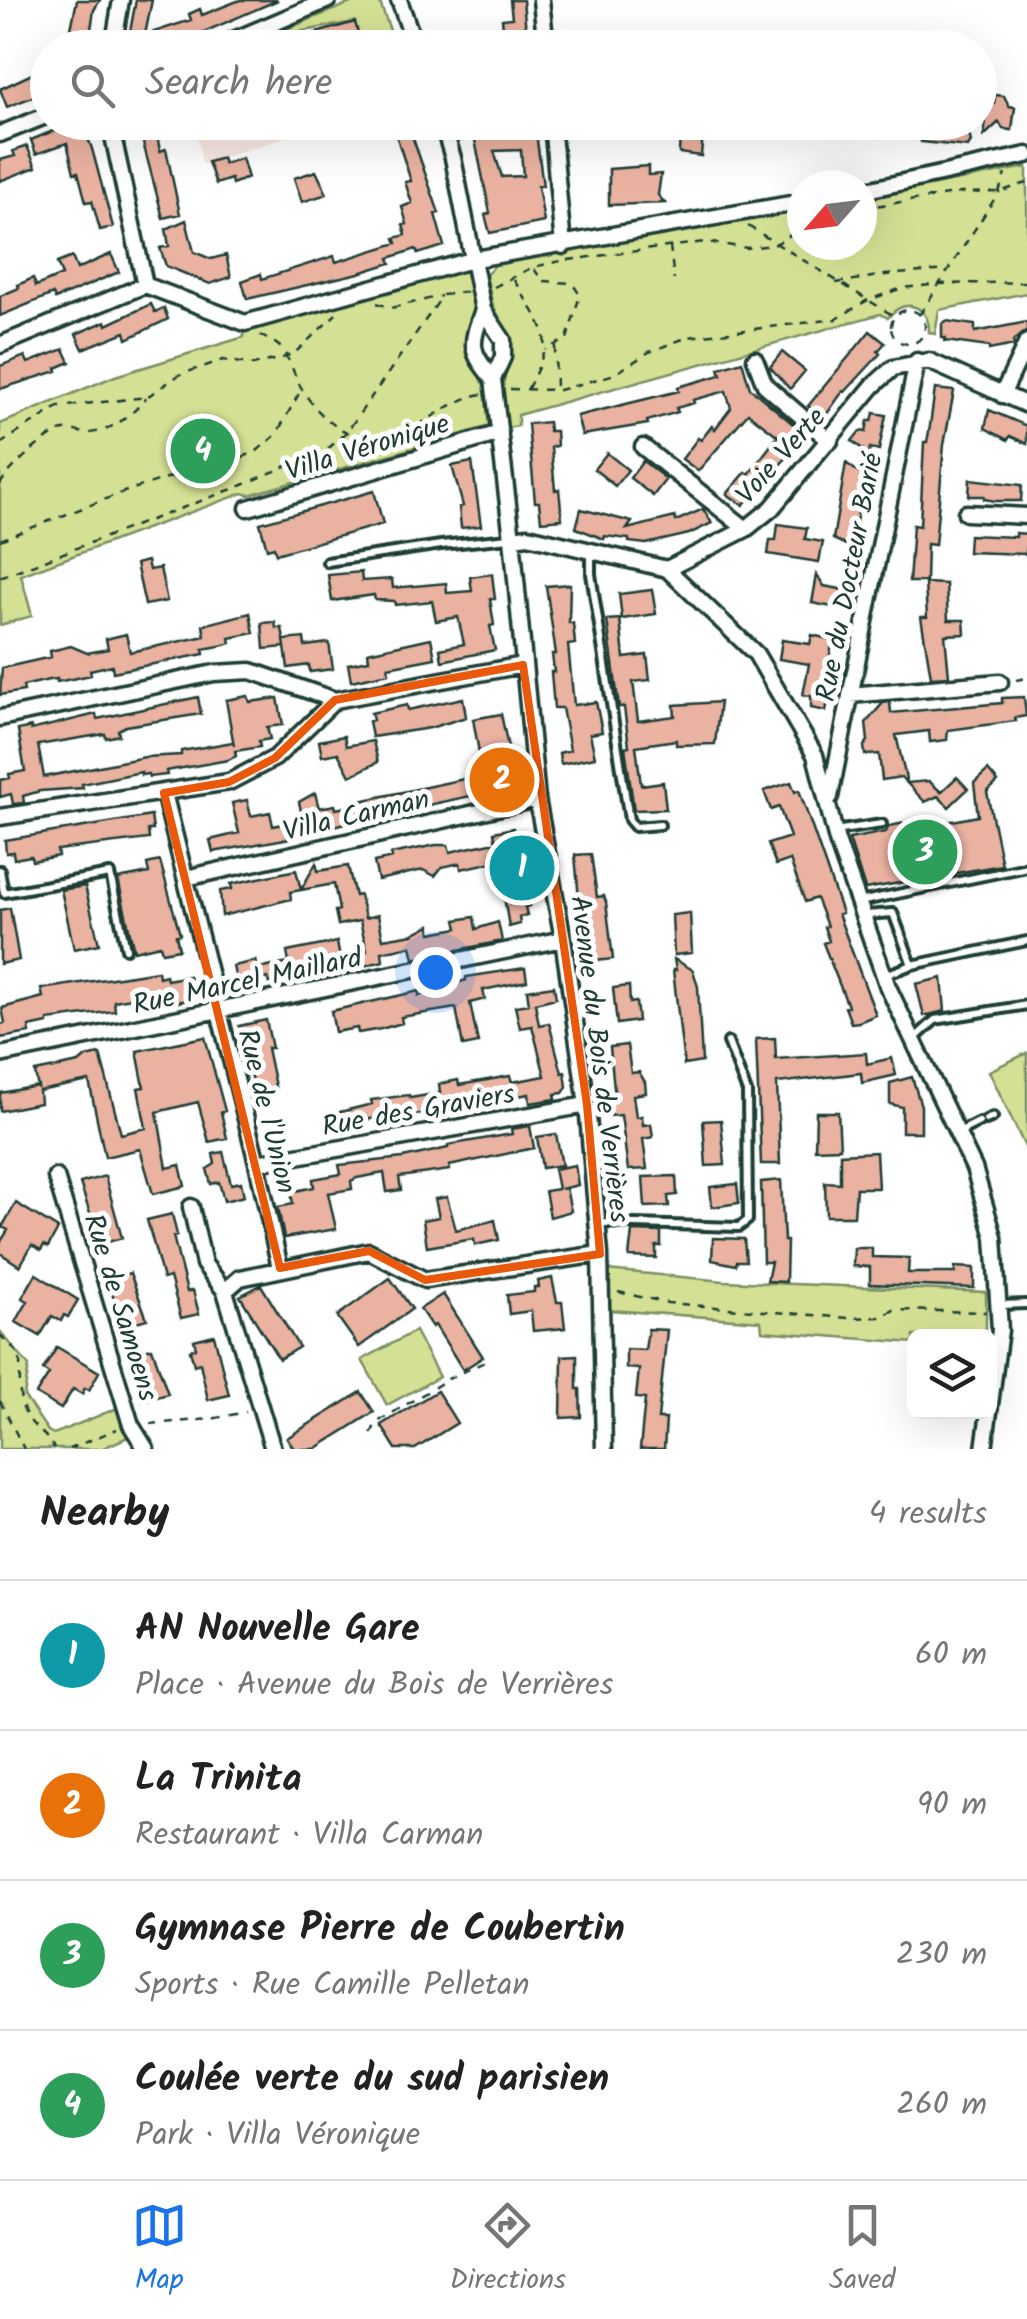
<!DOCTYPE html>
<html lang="en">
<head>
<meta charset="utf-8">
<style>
	body { margin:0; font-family:Kalam,sans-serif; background:#f2f2f2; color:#222 }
	.controls { position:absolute; right:30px; bottom:30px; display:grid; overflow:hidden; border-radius:15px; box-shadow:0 10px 40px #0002 }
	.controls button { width:90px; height:90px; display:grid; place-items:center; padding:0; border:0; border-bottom:2px solid #e0e0e0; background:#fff; color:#222; font:50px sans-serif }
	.compass { position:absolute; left:787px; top:170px; width:90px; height:90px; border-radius:50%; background:#fff; box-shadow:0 10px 40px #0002; rotate:242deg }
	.you { position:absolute; left:435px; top:972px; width:35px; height:35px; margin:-25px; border:8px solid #fff; border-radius:50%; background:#1a73e8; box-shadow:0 0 0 15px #1a73e833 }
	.badge { display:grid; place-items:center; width:65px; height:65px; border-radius:50%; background:#1a73e8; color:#fff; font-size:32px; font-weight:700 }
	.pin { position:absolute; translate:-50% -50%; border:5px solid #fff; box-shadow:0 2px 10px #0006 }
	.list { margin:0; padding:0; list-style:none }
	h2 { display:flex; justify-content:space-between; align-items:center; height:130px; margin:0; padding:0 40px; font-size:42px }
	h2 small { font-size:32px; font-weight:400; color:#767676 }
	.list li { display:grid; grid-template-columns:65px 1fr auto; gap:30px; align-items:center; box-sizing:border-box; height:150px; padding:0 40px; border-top:2px solid #e0e0e0 }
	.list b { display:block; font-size:38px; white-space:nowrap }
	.list p { margin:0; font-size:32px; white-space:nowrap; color:#767676 }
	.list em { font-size:32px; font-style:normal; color:#767676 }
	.icon { flex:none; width:55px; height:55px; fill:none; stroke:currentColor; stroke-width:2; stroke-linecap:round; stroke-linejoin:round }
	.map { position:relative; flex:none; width:1027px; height:1449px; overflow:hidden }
	.search { position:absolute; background:#fff; box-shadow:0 10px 40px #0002; left:30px; right:30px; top:30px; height:110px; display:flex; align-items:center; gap:25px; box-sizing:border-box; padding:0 35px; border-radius:55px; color:#767676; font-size:38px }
	.sheet { height:730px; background:#fff }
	nav { display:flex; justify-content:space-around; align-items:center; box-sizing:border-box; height:140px; border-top:2px solid #e0e0e0; background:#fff; font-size:28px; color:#767676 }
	nav a { display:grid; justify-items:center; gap:5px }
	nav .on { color:#1a73e8 }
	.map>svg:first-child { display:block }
	.built { fill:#f9e8e3 }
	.green { fill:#d4e194; stroke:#7a8f64; stroke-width:2.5 }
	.building { fill:#eab2a1; stroke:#1f3d34; stroke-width:2.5; fill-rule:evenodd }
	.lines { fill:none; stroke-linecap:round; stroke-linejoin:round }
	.service-casing { stroke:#1f3d34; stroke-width:14 }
	.minor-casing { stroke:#1f3d34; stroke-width:21 }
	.path { stroke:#1f3d34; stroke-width:2.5; stroke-dasharray:8 8; stroke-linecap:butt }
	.service { stroke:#fff; stroke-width:6 }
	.minor { stroke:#fff; stroke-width:14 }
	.marked { fill:none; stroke:#e8590c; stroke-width:8; stroke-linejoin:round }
	.labels { text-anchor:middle; stroke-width:10; stroke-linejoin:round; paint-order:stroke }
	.street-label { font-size:28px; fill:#1f3d34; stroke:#fff }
</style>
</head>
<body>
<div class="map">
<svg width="1027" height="1449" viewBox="0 0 1027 1449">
	<rect width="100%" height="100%" fill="#fff"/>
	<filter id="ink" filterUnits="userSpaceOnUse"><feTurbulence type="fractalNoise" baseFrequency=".01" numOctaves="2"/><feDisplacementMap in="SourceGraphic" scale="20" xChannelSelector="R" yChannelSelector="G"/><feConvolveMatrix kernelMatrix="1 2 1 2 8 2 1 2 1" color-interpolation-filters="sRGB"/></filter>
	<g filter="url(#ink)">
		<!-- built -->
		<path class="built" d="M195 122H330V123L202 164Z"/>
		<!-- green -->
		<path class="green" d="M358 0H379L396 47H362L354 22 281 35 274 34Z
			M1027 167V293L939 310 935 334 929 332C930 306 904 296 888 318L880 314 518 415V426L507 428 503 387 511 338 493 306 486 275 498 262 802 211V245H862V199Z
			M463 268 469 272 474 309 465 349 487 391 492 419 487 427 249 495 243 493 21 575 32 616 0 625V424L115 376 244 337V327Z
			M1027 1053V1148L1026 1149 989 1071Z
			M607 1270 724 1281 986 1292V1336H914V1343L762 1331 761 1321 610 1310Z
			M0 1331 29 1366 24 1396 48 1431 54 1434 120 1407 130 1436 101 1449H0Z
			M415 1331 439 1377 387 1405 362 1360Z"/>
		<!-- building -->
		<path class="building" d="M77 0H100L94 10 88 48H67Z
			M136 0H152L145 35 191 20 189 14 200 9 202 15 240 0H278L176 44 163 48H124L128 42Z
			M510 0H523L527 42 505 44 502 19 512 18Z
			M355 22 362 48H277V44Z
			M48 72V91L7 107 0 89 32 74 33 77Z
			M995 95 1004 96 1009 106 1015 107 1012 130 1003 129 999 122 984 136 988 104H994Z
			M75 122H82L92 149 113 227 100 230 92 201 86 202 78 172 74 173 67 143 36 154 31 140Z
			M515 122 535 125 543 186H538L544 222 490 233 485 215 490 213 474 135ZM521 150 523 176 502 177 494 151Z
			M953 122H966L971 142 968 147 921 142 924 125 952 128Z
			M410 130 439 213 435 214 444 246 418 254 416 249 389 258 391 263 359 273 247 299 242 281 261 274 262 279 334 256 336 262 397 243 395 238 406 235 403 225 407 224 402 207 412 203 405 182 411 181 396 135Z
			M680 130 703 132 701 156 679 153Z
			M157 135 160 151 166 149 180 214 163 218 142 139Z
			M27 146 36 167 0 181V160L15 156 13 151Z
			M222 158 224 164 242 158 248 178 232 184 231 179 216 184 208 162Z
			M648 166V175L661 174 658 195 665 203 609 205V169Z
			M316 171 327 194 302 202 294 178Z
			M186 220 194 252 211 259 226 255 231 277 210 284 166 266 160 248 169 246 166 229Z
			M111 254 119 272 55 299 53 294 0 316V296L19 288 18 285 33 278 36 286 62 275 57 263 72 257 77 269Z
			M151 304 155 312 164 308 168 319 127 339 125 332 83 349 76 334 106 321 107 325Z
			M946 321 975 325V332L1027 322V331L1013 341 1014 345 989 350V347L945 341 946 338H942V324Z
			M870 331 885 343 878 351 880 354 845 392 843 391 824 418 808 406Z
			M64 349 70 362 56 368 57 371 0 389V366L25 356 28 363Z
			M782 352 805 371 790 389 770 367Z
			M742 361 750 388 805 434 791 457 789 455 743 505 727 494 746 472 749 474 778 436 748 413 698 471 682 459 698 438 701 440 712 426 715 429 731 408 726 391 693 400 694 403 676 408 678 412 647 421 648 424 582 435 577 416 679 391 678 387 721 375 719 368Z
			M935 389 954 391 944 445 935 545 927 544 926 582H909L913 525 920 526 924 442H927L930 426Z
			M989 410 1027 426V444L1010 436 1008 440 985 428Z
			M874 413 886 415 879 450 870 448 869 454 852 441 860 431 866 432 868 421H872Z
			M548 422 549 431H556L557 446 551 447 555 490 559 489 562 519 541 521 539 502H535L528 424Z
			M607 453 628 470 615 486 594 469Z
			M643 461 666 479 653 496 630 478Z
			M472 462 481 526 461 528 459 507 463 506 452 466Z
			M846 463 865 477 864 485 868 486 863 508 859 507 852 541 846 545 833 539Z
			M970 479 1022 485 1021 501H995L984 499V496H969Z
			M374 491 383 524 276 554 274 547 267 549 260 523Z
			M581 509 632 522 627 529 675 517 676 521 703 509 712 523 689 534 646 544 629 542V539L605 536 604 539 576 528Z
			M778 524 807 528 805 539 823 542 819 562 768 554 770 540H776Z
			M1016 533 1027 534 1026 554 968 552 969 535 1016 537Z
			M147 561 149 570 160 568 167 601 145 605 136 564Z
			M361 572 362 581 392 579 393 588 446 583 447 593 472 591 470 577 492 574 495 599H490L494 625 490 626 495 650 442 661 440 649 464 644 458 617 436 621 432 601 395 605 394 601 375 600 374 595 332 601 328 575Z
			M817 575 824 586 840 589 843 593 841 605 837 608 812 603Z
			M925 583 946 584 948 620H964L965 634 945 635 949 676 931 677 921 617H927Z
			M570 584 569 623H573L575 644 568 645 574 705 596 702 602 732 590 734 595 757 561 764 559 753 570 750 562 708H554L551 672H554L552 654H556L546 586Z
			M652 590 656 614 622 619 619 594Z
			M250 613 254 633 230 638 231 643 225 645 203 649 204 654 113 672 112 665 90 670 91 675 57 682V679L49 680 23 686 24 691 0 695 2 668 51 657 50 651 71 646 87 653 108 649 106 639 126 634 130 652 205 636 203 625Z
			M620 619 624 658 647 655 650 680 633 682 638 721 675 716 674 705 720 702 715 744 676 745V740L636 746 641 785 663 782 666 809 634 810 625 747 629 746 624 707H619L607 620Z
			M275 622 276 628H282L285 646 284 640 304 638 305 646 329 643 333 669 310 672 309 665 288 668 285 647 264 649 262 623Z
			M812 635 833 640 824 683 831 684 826 711 811 708V696L803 695 809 664 779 659 782 640 810 644Z
			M431 638 435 658 388 667 389 673 351 681 348 664 369 660 368 652Z
			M248 696 250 702 278 698 283 725 267 727 270 739 259 741 260 747 235 751 236 756 228 760 166 771 167 775 149 777 148 774 141 775V772L82 784 83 788 40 791 23 796 24 803 13 804 11 794 0 797V780L10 778 9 774 25 771 18 730 31 727V730L96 714 97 719 198 697 201 714 126 726 118 730 119 735 106 738 105 734 38 745 44 777 145 757 181 755V751L233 742 234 746 226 700Z
			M1024 697 1026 716 1015 718 1016 721 948 730 947 740 930 742 929 731 896 735 907 783 929 781 941 792 957 777 968 789 949 807 938 796 925 802 901 777 882 780 879 754 865 755 864 746 868 741 866 723 883 703 890 702 891 713 1002 703V698Z
			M463 698 466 717 430 728 372 737 369 721 373 720 371 713 407 705 408 710Z
			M501 714 510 757 511 774H506L508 788 353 821 323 829 324 832 213 852 210 840 239 833 232 803 247 800 251 816 270 812 273 826 303 820 299 802 315 793 319 808 335 805 336 809 361 804 360 801 478 776 474 759 480 758 473 719Z
			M344 736 346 746 373 741 378 762 350 776 338 753 322 756 319 741Z
			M988 770 998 782 987 792 1002 865 865 889 849 839 886 832 889 826 910 822 912 829 978 816 974 783Z
			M791 782 795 792 799 790 842 913 838 914 876 1015 859 1022 851 1023 845 1007 848 1006 823 943 829 941 824 927 827 926 816 898 805 902 790 860 776 865 768 844 790 837 779 807 771 810 764 791Z
			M151 816 153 830H148L149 839 57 850 58 856 32 861 31 856 14 859 13 852 6 853 5 840Z
			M513 828 529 906 525 907 527 915 519 917 520 924 509 927 498 861 461 869 460 863 442 867 435 876 423 870 378 880 374 862 392 858 391 854 436 845H448L450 852 467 848 496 842 494 832Z
			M591 854 597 897 604 896 606 902 613 959 587 962 585 947 593 946 586 898 579 899 575 855Z
			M160 861 180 934 176 935 179 949 162 952 160 945 134 951 118 879 149 873 147 864Z
			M316 863 318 871 348 866 355 896 360 895 365 918 378 915 383 939 413 934 430 925 431 933 458 928 456 920 474 917 476 929 498 922 502 941 414 959 411 946 382 952 383 961 348 970 345 955 367 951 360 921 338 925 335 911 339 910 334 884 301 890Z
			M296 870 301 890 290 892 291 899 222 916 220 891 232 889 231 884Z
			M85 886 99 944 74 949 61 890Z
			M10 908 19 960 0 964V910Z
			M690 913 692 953 674 955 672 915Z
			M337 942 341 964 285 976 286 980 269 983 268 978 237 985 233 966 256 961 257 969 289 963 287 952Z
			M674 959 693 970 698 987 702 1062 684 1065 673 970H676Z
			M525 968 527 981 483 990 485 999 470 1003 478 1043 463 1046 456 1008 401 1017 402 1023 381 1029 358 1033 357 1028 335 1032 331 1011 419 991V996L466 980V977Z
			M158 971 159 977 166 975 167 980 189 976 194 999 172 1003 171 996 138 1002 137 997 114 1001 115 1011 48 1020V1023L29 1027 30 1033 0 1038V1024L5 1023 2 1008 43 997 41 989Z
			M942 978 945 1011 924 1016 916 984Z
			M554 986 556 998 535 1003 539 1025 549 1023 562 1073 565 1072 567 1087 563 1093 555 1094 556 1099 530 1103 529 1094 398 1118 397 1115 364 1120 365 1124 344 1128 340 1112 372 1104 371 1100 409 1095 410 1098 440 1093 439 1084 458 1080 459 1085 510 1076 512 1082 545 1076 532 1026 520 1028 515 1006 529 1004 527 990Z
			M629 986 630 1003 636 1002 638 1021 617 1024 613 988Z
			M266 1020 272 1048H267L276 1091 255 1094 239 1026Z
			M205 1037 225 1111 221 1112 227 1138 209 1142 198 1102 157 1112 167 1168 180 1165 185 1186 153 1194 140 1149 105 1157 89 1081 39 1091 40 1103 0 1111V1093L38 1086V1089L35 1072 79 1063 86 1057 100 1054 121 1134 146 1128 138 1088 144 1087 137 1051Z
			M775 1038 776 1059 866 1053 867 1064 892 1058 896 1075 862 1083 861 1073 777 1083 780 1164H761L756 1039Z
			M627 1045 631 1073 639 1072 645 1082 646 1093 633 1095 636 1117 642 1116 643 1125 651 1124 653 1137 643 1139 647 1169 628 1170 621 1115 611 1116 609 1100 615 1099 610 1047Z
			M912 1077 921 1106V1132H902V1107L890 1104V1083Z
			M816 1112H838L840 1148 815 1149Z
			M721 1120 725 1165 706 1166 703 1121Z
			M530 1126 534 1148 449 1166 450 1170 399 1177 401 1190 387 1192 384 1173 357 1178 351 1181 352 1189 328 1193 336 1229 284 1238 278 1207 293 1204 291 1192 314 1187 313 1179 341 1174 339 1165 403 1158 448 1148V1145L512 1134 511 1129Z
			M556 1134 562 1165 542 1168 537 1137Z
			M223 1152 231 1184 241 1182 244 1196 224 1201 219 1182 211 1184 207 1169 215 1164 213 1154Z
			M876 1152 878 1188H856L854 1216H826L825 1182 840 1183V1154Z
			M575 1165 578 1185 561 1189 566 1188 571 1211 550 1217 545 1191 558 1189 554 1169Z
			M105 1176 122 1238 100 1244 80 1183Z
			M676 1176 677 1195 668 1196 669 1206 645 1207 643 1177Z
			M781 1180 784 1241H787L786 1282 767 1281 771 1262H763L761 1182Z
			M737 1184 739 1203 712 1207 710 1187Z
			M447 1197 456 1230 495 1220 499 1240 475 1245 474 1239 427 1247 423 1220 439 1217 435 1199Z
			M16 1203 58 1229 48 1247 44 1245 41 1250 32 1245 20 1266 0 1253V1243L8 1230 2 1227Z
			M172 1214 177 1235 173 1236 187 1292 193 1290 199 1314 181 1318 170 1277 163 1279 147 1220Z
			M632 1231 661 1232V1246H656V1258L629 1257Z
			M713 1238 744 1239 746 1261H737L736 1265 712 1260Z
			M854 1248H872V1257L909 1258 908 1273H955V1267L974 1268V1288L870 1284V1267L853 1266Z
			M130 1273 147 1319 122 1326 108 1279Z
			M36 1274 78 1300 68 1317 64 1315 61 1321 52 1316 40 1336 16 1322 28 1301 22 1298Z
			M390 1278 412 1309 359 1347 337 1316Z
			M552 1278 557 1302H562L565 1328 533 1331 531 1311 509 1314 507 1295 534 1292V1287H539L538 1281Z
			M261 1285 299 1347 279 1359 240 1296Z
			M443 1294 483 1357 463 1370 435 1325 432 1327 420 1309Z
			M648 1329 667 1330 658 1419H666L664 1449H640L645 1399 636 1398 639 1369 626 1368V1349L645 1350Z
			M214 1335 229 1395 208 1400 200 1363 194 1365 190 1350 196 1348 194 1340Z
			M57 1347 99 1372 89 1390 85 1388 82 1394 73 1389 61 1409 36 1394 49 1374 43 1370Z
			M152 1348 168 1394 143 1401 129 1354Z
			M577 1355V1389H580L581 1417 561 1418 562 1356Z
			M437 1391 457 1423 415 1449H396L381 1425Z
			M361 1392 374 1412 315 1449H294L287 1438Z"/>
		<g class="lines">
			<defs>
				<path id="service" d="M591 552V574L629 820 635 827 660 825
					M327 562 441 545 509 538
					M834 831 882 824
					M0 870 4 893 110 874 126 949
					M859 902 1027 867
					M865 915 893 913 912 965
					M885 975 912 965 1027 941
					M913 1040 935 1020 1027 1005
					M986 1120 993 1117
					M959 1132 979 1122
					M600 1223 739 1227 748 1220 747 1092 728 1042
					M1001 1305 1027 1304"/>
				<path id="minor" d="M399 0 416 48
					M541 0 546 48
					M113 48 121 0
					M215 48 328 0
					M110 122 145 285
					M442 122 453 158 483 310 503 340V357L493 379
					M552 122 563 246
					M0 134 48 115
					M862 191 1027 155
					M483 310C470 345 469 350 493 379
					M0 345 145 285 245 323 475 259 802 202
					M755 359 765 385 830 441
					M493 379 512 538 537 799 563 939 587 1105 600 1254 604 1449
					M1002 395 1027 342
					M643 447 746 529
					M248 508 500 433
					M966 513 1027 516
					M512 538 528 536 667 569 756 654 815 755 837 841 888 987 974 1168 994 1237 1000 1330 984 1449
					M667 569 746 529 772 508 873 386 893 368 929 361 1027 405
					M850 695 1000 682
					M335 700 523 665
					M0 718 214 673 251 671 335 700 275 758 229 782 0 817
					M164 793 257 1163 280 1268
					M830 797 917 361
					M186 878 537 799
					M0 1055 563 939
					M257 1163 587 1105
					M56 1177 131 1425 146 1449
					M191 1207 204 1264 225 1291 240 1278 369 1251 425 1280 600 1254
					M225 1291 273 1449"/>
			</defs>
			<!-- service casing -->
			<use href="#service" class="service-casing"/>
			<!-- minor casing -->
			<use href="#minor" class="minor-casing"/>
			<!-- path -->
			<path class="path" d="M862 208 961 193 999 192 1027 183
				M748 226 894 316
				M670 246 674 280
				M568 260 705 242 747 248 774 245 802 228
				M534 269 543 281 572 283 580 295 567 339 545 350
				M514 280C543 330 558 332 528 388
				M836 283 885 275 947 270
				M494 287 533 267 561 261
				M377 303 391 308 441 296
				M891 327a17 17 0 1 1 34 0a17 17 0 1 1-34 0Z
				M920 314 999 192 1005 174
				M260 335C266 339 275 342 280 347 290 358 294 376 302 389 321 421 353 446 391 436 425 428 449 399 482 394
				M555 346 556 388
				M510 389 559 390 615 374 649 352 688 337 836 319 866 301 902 288 940 284 1027 282
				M0 444 58 407 147 397 179 375 223 360 253 365 286 357 298 350 336 314
				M0 485C6 471 49 432 64 430 72 429 79 433 87 433 110 433 133 414 146 398
				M0 540 124 492 167 478 227 464 257 451 276 435 301 390
				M0 577 243 485 330 447 346 433 443 295 467 292
				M1016 680 1027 678
				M618 1292 668 1303 848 1318 879 1317 894 1310 986 1312
				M0 1335 19 1354C23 1376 14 1397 28 1418 36 1430 48 1435 54 1449
				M0 1401 24 1449
				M150 1424 211 1419 246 1412
				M371 1434 376 1423 448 1379 491 1359
				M69 1449 117 1429"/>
			<!-- service -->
			<use href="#service" class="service"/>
			<!-- minor -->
			<use href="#minor" class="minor"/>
		</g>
	</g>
	<!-- marked area -->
	<path class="marked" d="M523 665 587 1105 600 1254 425 1280 369 1251 280 1268 164 793 229 782 275 758 335 700Z"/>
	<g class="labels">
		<!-- street labels -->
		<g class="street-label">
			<text transform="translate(367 446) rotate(-17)" y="10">Villa Véronique</text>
			<text transform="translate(780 455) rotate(-48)" y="10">Voie Verte</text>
			<text transform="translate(848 577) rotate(-79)" y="10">Rue du Docteur Barié</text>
			<text transform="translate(356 814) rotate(-13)" y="10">Villa Carman</text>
			<text transform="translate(247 980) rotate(-12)" y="10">Rue Marcel Maillard</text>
			<text transform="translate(601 1059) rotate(83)" y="10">Avenue du Bois de Verrières</text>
			<text transform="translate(418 1109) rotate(-10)" y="10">Rue des Graviers</text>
			<text transform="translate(268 1111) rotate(76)" y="10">Rue de l'Union</text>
			<text transform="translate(122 1307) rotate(73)" y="10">Rue de Samoens</text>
		</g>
	</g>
</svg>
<div class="controls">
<button><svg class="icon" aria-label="layers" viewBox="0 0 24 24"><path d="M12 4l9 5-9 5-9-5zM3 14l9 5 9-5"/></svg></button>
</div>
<svg class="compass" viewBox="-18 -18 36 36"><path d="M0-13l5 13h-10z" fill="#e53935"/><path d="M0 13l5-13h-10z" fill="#767676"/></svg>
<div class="you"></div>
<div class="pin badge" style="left:522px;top:868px;background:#0f9aa8">1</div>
<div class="pin badge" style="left:502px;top:780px;background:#e8710a">2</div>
<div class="pin badge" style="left:925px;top:852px;background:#2e9e5b">3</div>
<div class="pin badge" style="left:203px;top:451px;background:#2e9e5b">4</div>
<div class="search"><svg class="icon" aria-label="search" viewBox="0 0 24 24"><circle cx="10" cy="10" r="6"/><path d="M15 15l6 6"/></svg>Search here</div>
</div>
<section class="sheet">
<h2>Nearby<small>4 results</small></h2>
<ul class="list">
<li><span class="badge" style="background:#0f9aa8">1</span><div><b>AN Nouvelle Gare</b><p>Place · Avenue du Bois de Verrières</p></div><em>60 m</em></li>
<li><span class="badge" style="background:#e8710a">2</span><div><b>La Trinita</b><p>Restaurant · Villa Carman</p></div><em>90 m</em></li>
<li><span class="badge" style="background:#2e9e5b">3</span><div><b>Gymnase Pierre de Coubertin</b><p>Sports · Rue Camille Pelletan</p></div><em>230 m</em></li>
<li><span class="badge" style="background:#2e9e5b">4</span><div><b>Coulée verte du sud parisien</b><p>Park · Villa Véronique</p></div><em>260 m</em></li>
</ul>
</section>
<nav>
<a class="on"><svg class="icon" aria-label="map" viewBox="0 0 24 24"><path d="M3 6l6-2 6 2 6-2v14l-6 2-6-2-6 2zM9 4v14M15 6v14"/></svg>Map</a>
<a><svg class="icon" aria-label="directions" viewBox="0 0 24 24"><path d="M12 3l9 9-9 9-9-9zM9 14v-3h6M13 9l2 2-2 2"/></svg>Directions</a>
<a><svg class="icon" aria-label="saved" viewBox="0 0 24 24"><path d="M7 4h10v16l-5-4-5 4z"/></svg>Saved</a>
</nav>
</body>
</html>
